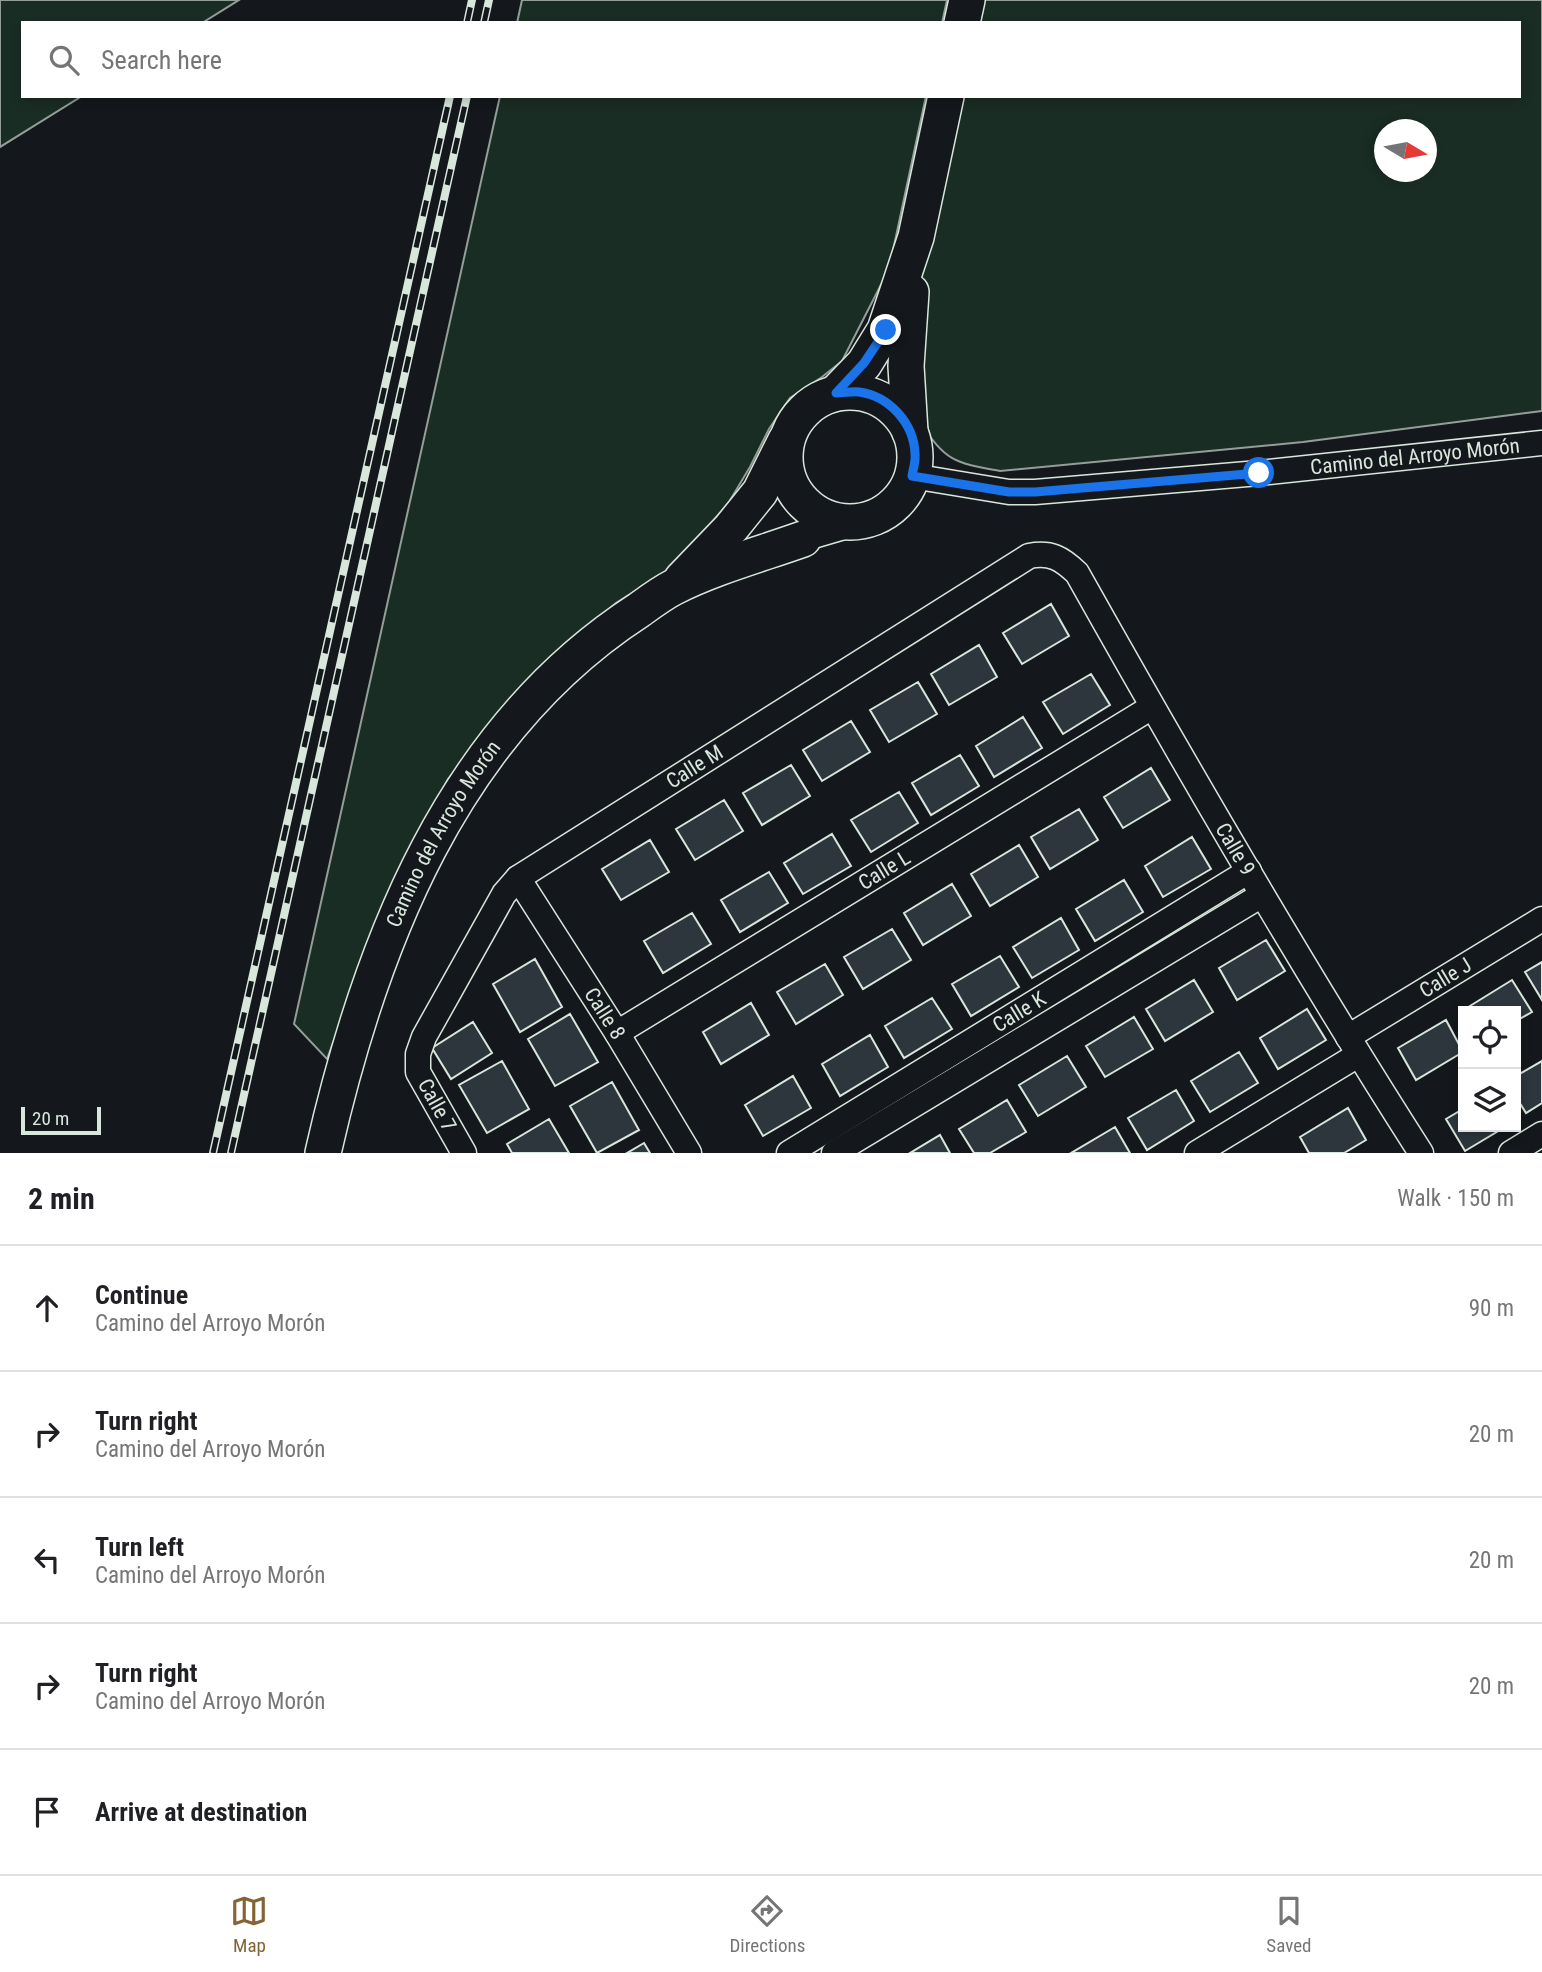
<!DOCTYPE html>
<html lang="en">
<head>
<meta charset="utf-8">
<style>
	body { margin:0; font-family:"Roboto Condensed",sans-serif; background:#f6f6f6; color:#202124 }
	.controls { position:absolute; right:21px; bottom:21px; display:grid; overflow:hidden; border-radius:0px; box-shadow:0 4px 10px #0003 }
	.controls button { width:63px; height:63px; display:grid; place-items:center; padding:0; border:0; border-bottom:2px solid #e0e0e0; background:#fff; color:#202124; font:35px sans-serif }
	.compass { position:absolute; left:1374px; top:119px; width:63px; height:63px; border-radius:50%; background:#fff; box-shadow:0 4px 10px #0003; rotate:100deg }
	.scale { position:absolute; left:21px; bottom:18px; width:80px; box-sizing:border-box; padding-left:7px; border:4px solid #d8e6dc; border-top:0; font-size:19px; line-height:24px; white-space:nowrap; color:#d8e6dc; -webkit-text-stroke:5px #14181c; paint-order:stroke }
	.stop { position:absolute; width:21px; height:21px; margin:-16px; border:5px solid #1a73e8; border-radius:50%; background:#fff }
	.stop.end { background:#1a73e8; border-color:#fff; box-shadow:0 2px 7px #0008 }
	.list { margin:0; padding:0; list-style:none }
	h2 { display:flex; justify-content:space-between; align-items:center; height:91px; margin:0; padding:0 28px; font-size:30px }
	h2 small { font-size:23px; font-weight:400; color:#757577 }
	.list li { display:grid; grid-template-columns:46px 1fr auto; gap:21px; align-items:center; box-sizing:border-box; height:126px; padding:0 28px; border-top:2px solid #e0e0e0 }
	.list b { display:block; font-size:26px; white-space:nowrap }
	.list p { margin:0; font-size:23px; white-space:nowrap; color:#757577 }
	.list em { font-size:23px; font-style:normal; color:#757577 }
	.icon { flex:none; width:38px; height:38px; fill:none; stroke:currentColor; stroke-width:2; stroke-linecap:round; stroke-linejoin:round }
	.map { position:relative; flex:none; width:1542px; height:1153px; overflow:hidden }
	.search { position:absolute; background:#fff; box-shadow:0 4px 10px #0003; left:21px; right:21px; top:21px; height:77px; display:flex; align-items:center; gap:18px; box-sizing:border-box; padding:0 24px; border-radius:0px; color:#757577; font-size:26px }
	.sheet { height:721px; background:#fff }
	nav { display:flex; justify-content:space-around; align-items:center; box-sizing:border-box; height:98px; border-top:2px solid #e0e0e0; background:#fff; font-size:19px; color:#757577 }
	nav a { display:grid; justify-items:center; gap:4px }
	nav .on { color:#846436 }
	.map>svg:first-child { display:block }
	.green { fill:#1a2d24; stroke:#939e99; stroke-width:2; fill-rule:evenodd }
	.building { fill:#2c363c; stroke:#d8e6dc; stroke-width:2 }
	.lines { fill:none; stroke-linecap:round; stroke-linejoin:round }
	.street-casing { stroke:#d8e6dc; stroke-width:27 }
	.secondary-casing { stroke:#d8e6dc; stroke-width:38 }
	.street { stroke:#14181c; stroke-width:24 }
	.secondary { stroke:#14181c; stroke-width:35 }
	.rail-casing { stroke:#d8e6dc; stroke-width:8 }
	.rail { stroke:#14181c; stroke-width:5; stroke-dasharray:16; stroke-linecap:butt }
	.route { stroke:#1a73e8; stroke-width:9 }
	.labels { text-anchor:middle; stroke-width:5; stroke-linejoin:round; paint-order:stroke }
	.street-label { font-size:21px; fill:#d8e6dc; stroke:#14181c }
</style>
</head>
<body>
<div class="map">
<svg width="1542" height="1153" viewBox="0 0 1542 1153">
	<rect width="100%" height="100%" fill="#14181c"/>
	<!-- green -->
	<path class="green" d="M0 0H239L202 23H23V96H82L0 147Z
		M522 0H947L942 23H517Z
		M978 0H1542V411L1303 442 1000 471C955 463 946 462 920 422L916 237 952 96H1519V23H972ZM1384 130H1426V172H1384Z
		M500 96H926L889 269 842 361 822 377 790 398 769 429 750 467 729 502 676 565 616 603 539 669 448 779 381 915 327 1059 294 1024Z"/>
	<!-- building -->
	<path class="building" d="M1051 604 1069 636 1022 664 1003 633Z
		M979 645 997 677 949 705 931 674Z
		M1091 674 1110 705 1063 734 1043 702Z
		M918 682 937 714 889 742 870 710Z
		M1023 717 1042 748 994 777 976 746Z
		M851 721 870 752 822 781 803 750Z
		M960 755 979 786 931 815 912 783Z
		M791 765 810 796 762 825 743 793Z
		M1151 768 1170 800 1123 828 1104 797Z
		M899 792 918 823 871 852 851 820Z
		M724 800 743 831 695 860 676 829Z
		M1079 809 1098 840 1050 869 1031 837Z
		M832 834 851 866 803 894 784 863Z
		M1192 837 1211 869 1163 897 1145 866Z
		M650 840 669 872 621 900 602 869Z
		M1019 845 1038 877 990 906 971 874Z
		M769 872 788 903 740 932 721 900Z
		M1124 880 1143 912 1095 941 1076 909Z
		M952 884 971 916 923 945 904 913Z
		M692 913 711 944 663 973 644 941Z
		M1061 918 1079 950 1032 978 1013 947Z
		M892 929 911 960 863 989 844 957Z
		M1266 940 1285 971 1237 1000 1219 968Z
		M1000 956 1019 987 971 1016 952 984Z
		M535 959 562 1007 520 1032 493 984Z
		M1542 962V1000L1525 972Z
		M825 964 843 995 796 1024 777 992Z
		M1194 980 1213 1012 1165 1041 1146 1009Z
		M1512 980 1532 1012 1516 1021V1011H1466L1465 1009Z
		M932 998 952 1029 904 1058 885 1026Z
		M751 1003 769 1035 721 1064 703 1032Z
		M1307 1009 1326 1040 1278 1069 1260 1038Z
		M570 1014 598 1062 555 1086 528 1039Z
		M1134 1017 1153 1049 1105 1077 1086 1046Z
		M1446 1020 1463 1052 1416 1080 1398 1048Z
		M473 1022 492 1053 451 1079 432 1048Z
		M870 1035 888 1067 840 1096 822 1064Z
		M1239 1052 1258 1083 1210 1112 1191 1081Z
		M1067 1056 1086 1087 1038 1116 1019 1085Z
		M502 1061 529 1109 487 1133 459 1085Z
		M1542 1061V1103L1526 1113 1516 1097V1076Z
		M793 1076 811 1108 763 1136 745 1105Z
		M612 1082 639 1130 597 1153 570 1106Z
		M1176 1090 1194 1121 1147 1150 1128 1118Z
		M1007 1100 1026 1132 990 1153H974L959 1129Z
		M1348 1108 1366 1140 1344 1153H1309L1300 1137Z
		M1463 1109V1127H1505L1465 1151 1446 1119Z
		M549 1119 569 1153H512L507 1144Z
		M1115 1127 1130 1153H1071Z
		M940 1135 950 1153H910Z
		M644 1143 650 1153H627Z"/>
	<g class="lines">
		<defs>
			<g id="street">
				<path id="s1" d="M912 476 1009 492H1035L1259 473 1542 443"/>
				<path d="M803 539 871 519"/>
				<path id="s2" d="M518 878 617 1033 689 1153"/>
				<path id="s3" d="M617 1033 1152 707"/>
				<path id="s4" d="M1348 1037 1542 919"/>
				<path id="s5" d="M464 1153 418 1072V1054L424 1037 504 894 518 878 1029 556C1051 552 1061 558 1077 573 1187 769 1300 964 1421 1153"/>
				<path id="s6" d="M789 1153 1249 871"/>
				<path d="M834 1153 1262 895"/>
				<path d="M1197 1153 1358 1055"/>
				<path d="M1511 1153 1542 1134"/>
			</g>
			<g id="secondary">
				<path d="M962 23 967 0"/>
				<circle cx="850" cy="457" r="65"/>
				<path d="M836 393 864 364 885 330 916 237 946 96"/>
				<path d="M910 432 906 366 911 292"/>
				<path d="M682 579 731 528 760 492 786 440"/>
				<path id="s7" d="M323 1153C370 945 452 731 639 610 650 602 662 593 674 587 713 567 761 554 803 539"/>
			</g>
		</defs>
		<!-- street casing -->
		<use href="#street" class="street-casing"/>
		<!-- secondary casing -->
		<use href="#secondary" class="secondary-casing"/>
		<!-- street -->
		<use href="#street" class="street"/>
		<!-- secondary -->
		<use href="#secondary" class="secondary"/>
		<defs>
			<path id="rail" d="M467 23 472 0
				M484 23 489 0
				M213 1153 450 96
				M231 1153 467 96"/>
		</defs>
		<!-- rail casing -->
		<use href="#rail" class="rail-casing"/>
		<!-- rail -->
		<use href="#rail" class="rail"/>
	</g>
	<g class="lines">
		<!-- route -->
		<path class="route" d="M886 330 864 363 836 393C844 393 852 391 859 392 889 396 914 423 915 454 916 461 913 469 912 476L1009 492H1035L1259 473"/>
	</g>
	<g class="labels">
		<!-- street labels -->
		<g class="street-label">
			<text dy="7" stroke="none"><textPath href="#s1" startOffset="506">Camino del Arroyo Morón</textPath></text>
			<text dy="7" stroke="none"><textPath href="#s5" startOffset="523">Calle M</textPath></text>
			<text dy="7" stroke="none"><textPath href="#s7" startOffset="343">Camino del Arroyo Morón</textPath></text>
			<text dy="7" stroke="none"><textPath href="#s5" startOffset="1290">Calle 9</textPath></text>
			<text dy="7" stroke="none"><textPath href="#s3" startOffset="313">Calle L</textPath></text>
			<text dy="7" stroke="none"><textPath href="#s4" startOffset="114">Calle J</textPath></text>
			<text dy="7" stroke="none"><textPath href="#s6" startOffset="270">Calle K</textPath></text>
			<text dy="7" stroke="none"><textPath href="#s2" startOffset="161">Calle 8</textPath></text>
			<text transform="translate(437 1105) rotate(61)" y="7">Calle 7</text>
		</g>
	</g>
</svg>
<div class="controls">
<button><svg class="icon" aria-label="locate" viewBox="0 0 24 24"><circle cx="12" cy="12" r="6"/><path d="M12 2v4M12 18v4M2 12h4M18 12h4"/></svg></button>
<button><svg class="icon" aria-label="layers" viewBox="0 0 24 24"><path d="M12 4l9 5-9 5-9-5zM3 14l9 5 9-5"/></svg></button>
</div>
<svg class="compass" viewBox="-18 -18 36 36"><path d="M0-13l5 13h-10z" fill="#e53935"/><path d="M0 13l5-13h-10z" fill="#757577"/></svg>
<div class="scale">20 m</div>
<div class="stop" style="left:1259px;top:473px"></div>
<div class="stop end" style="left:886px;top:330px"></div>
<div class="search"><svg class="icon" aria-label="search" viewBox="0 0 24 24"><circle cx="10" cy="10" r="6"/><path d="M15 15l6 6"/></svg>Search here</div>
</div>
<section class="sheet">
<h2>2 min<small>Walk · 150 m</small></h2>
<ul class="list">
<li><svg class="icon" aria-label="ahead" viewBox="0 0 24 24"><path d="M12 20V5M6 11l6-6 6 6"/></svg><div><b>Continue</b><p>Camino del Arroyo Morón</p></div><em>90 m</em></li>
<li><svg class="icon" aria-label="right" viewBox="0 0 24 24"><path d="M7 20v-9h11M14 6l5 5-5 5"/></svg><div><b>Turn right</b><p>Camino del Arroyo Morón</p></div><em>20 m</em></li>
<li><svg class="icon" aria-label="left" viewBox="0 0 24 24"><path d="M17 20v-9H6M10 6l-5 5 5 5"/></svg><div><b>Turn left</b><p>Camino del Arroyo Morón</p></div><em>20 m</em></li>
<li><svg class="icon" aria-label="right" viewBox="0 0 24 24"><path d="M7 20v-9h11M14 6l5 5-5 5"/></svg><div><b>Turn right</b><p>Camino del Arroyo Morón</p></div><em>20 m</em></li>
<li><svg class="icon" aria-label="arrive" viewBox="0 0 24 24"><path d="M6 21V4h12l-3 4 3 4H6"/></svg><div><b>Arrive at destination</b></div></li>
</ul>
</section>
<nav>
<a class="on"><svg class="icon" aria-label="map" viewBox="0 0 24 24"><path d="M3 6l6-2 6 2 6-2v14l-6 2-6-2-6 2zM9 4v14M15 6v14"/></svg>Map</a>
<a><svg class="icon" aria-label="directions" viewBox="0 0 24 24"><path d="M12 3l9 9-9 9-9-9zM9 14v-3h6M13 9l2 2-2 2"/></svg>Directions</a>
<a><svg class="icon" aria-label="saved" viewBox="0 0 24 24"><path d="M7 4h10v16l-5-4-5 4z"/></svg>Saved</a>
</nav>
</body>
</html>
